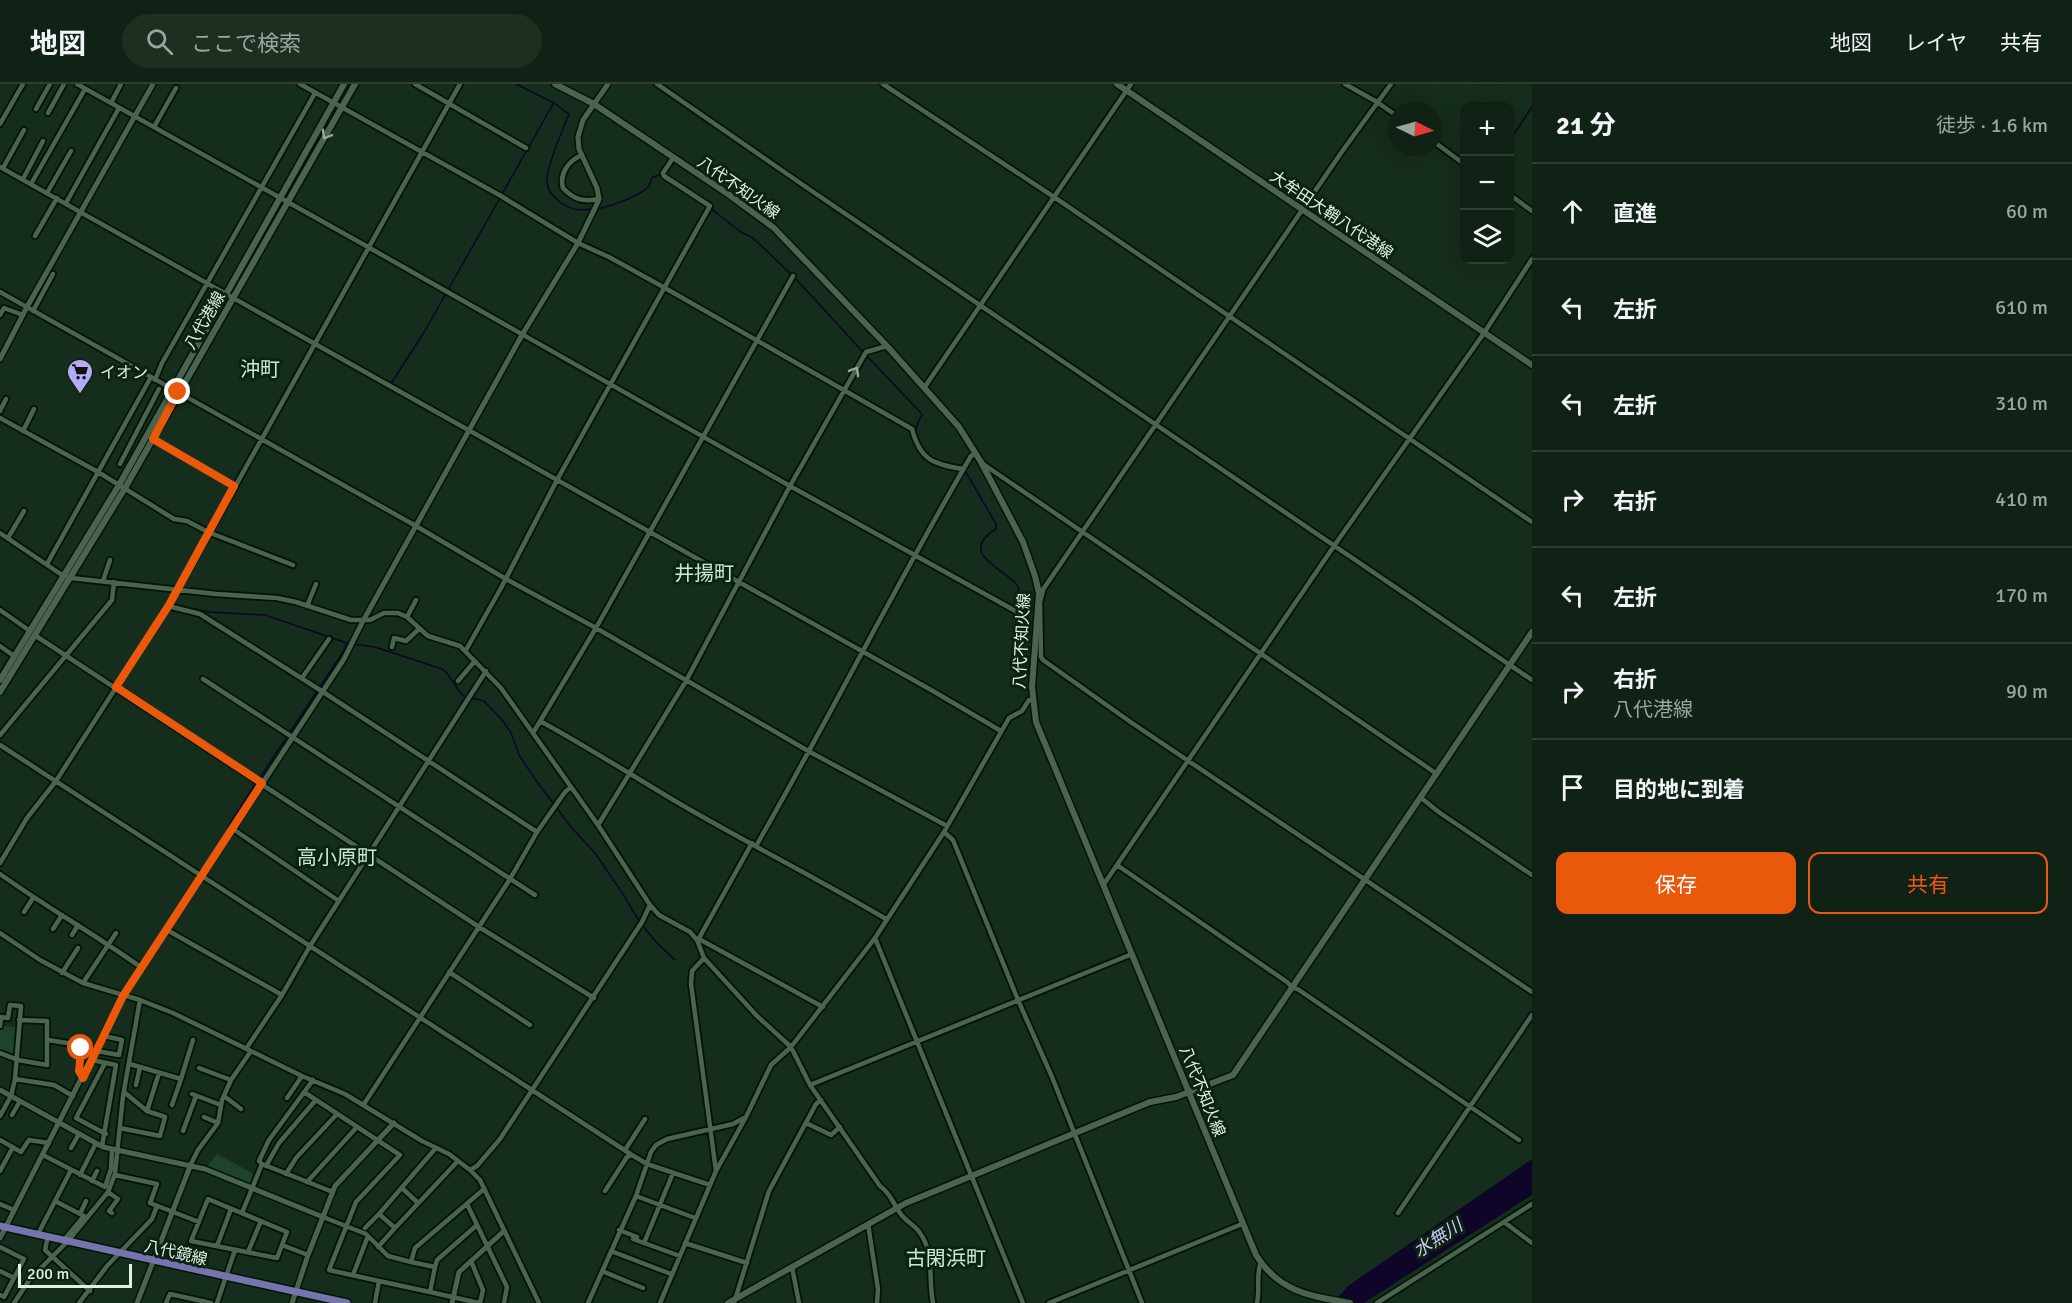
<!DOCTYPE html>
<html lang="ja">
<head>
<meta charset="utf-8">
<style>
	body { margin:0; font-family:Signika,"Noto Sans JP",sans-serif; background:#1e2f22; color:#f1f3f6 }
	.controls { position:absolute; right:18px; top:18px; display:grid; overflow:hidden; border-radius:12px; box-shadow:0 6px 24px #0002 }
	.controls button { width:54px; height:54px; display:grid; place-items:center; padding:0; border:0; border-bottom:2px solid #303f34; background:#102215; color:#f1f3f6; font:30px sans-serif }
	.compass { position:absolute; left:1388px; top:18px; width:54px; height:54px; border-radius:50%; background:#102215; box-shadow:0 6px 24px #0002; rotate:95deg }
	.scale { position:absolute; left:18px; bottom:15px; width:114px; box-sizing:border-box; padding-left:6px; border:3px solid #e2f1e5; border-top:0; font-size:16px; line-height:21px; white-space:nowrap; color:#e2f1e5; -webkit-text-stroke:4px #0b2313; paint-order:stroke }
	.stop { position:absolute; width:18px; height:18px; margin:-14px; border:4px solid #ea580c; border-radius:50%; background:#fff }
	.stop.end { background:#ea580c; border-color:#fff; box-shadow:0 2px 6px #0008 }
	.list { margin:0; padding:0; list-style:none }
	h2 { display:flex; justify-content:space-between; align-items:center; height:78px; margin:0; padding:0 24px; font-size:26px }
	h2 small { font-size:20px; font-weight:400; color:#9ca4a0 }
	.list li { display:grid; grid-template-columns:39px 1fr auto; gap:18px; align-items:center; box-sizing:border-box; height:96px; padding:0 24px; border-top:2px solid #303f34 }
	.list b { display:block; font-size:22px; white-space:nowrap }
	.list p { margin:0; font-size:20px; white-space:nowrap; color:#9ca4a0 }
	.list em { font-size:20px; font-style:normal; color:#9ca4a0 }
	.actions { display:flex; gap:12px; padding:18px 24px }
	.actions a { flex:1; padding:14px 0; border:2px solid #ea580c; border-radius:12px; text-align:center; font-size:21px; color:#ea580c }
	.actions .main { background:#ea580c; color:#fff }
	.icon { flex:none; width:33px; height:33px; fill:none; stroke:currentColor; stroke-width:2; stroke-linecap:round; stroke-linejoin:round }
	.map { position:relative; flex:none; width:1532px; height:1219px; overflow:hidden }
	header { display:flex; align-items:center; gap:36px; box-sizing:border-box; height:84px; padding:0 30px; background:#102215; border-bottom:2px solid #303f34 }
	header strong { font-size:28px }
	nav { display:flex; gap:33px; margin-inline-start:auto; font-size:21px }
	.search { width:420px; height:54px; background:#1e2f22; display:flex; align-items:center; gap:15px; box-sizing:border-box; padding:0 21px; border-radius:33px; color:#9ca4a0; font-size:22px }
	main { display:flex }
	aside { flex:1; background:#102215 }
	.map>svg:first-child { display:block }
	.green { fill:#1f422a }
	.water { fill:#0f0529 }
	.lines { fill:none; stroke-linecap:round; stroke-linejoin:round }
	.stream { stroke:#0f0529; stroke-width:1.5 }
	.minor-casing { stroke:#011506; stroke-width:8 }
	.tertiary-casing { stroke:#011506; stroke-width:8 }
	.secondary-casing { stroke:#011506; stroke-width:9 }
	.primary-casing { stroke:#011506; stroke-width:10 }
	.minor { stroke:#4a6450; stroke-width:4.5 }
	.tertiary { stroke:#4a6450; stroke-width:5 }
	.secondary { stroke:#4a6450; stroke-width:6 }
	.primary { stroke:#7574ad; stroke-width:7 }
	.oneway { stroke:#96aa9a }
	.route { stroke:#ea580c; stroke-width:8 }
	.labels { text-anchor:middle; stroke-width:6; stroke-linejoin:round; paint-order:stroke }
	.street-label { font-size:16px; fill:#e2f1e5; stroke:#0b2313 }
	.poi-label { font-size:16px; fill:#e2f1e5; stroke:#0b2313; text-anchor:start }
	.water-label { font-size:18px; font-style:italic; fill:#cdc9f4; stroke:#0b2313 }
	.quarter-label { font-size:20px; fill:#ccead3; stroke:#0b2313 }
</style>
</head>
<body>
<header>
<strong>地図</strong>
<div class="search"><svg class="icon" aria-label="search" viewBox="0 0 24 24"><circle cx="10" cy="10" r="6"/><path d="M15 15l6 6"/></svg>ここで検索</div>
<nav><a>地図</a><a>レイヤ</a><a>共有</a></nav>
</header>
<main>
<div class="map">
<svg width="1532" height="1219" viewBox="0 0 1532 1219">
	<rect width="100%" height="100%" fill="#152d1c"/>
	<!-- green -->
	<path class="green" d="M2 942 15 943V974L0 967V946Z
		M217 1070 256 1091 252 1101 206 1084Z"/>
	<!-- water -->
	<path class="water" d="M1532 1075V1111L1364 1219H1333L1348 1202Z"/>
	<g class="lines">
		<!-- stream -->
		<path class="stream" d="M516 0 554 19 569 30C563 45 545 85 547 99 548 108 554 113 560 118 571 126 578 127 591 125
			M1510 56 1532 23
			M502 110 553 20
			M710 124 741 148 753 154 792 191
			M596 125C609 123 641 112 649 102 649 101 652 94 653 93L659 91 663 94
			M795 194 863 268
			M1507 218 1532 180
			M866 271 921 329 922 331 918 338 915 350
			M390 301 423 250 500 114
			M964 385 996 440V445C953 471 1014 489 1018 503 1026 530 1023 559 1020 587
			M174 521 209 528 265 531 347 559 343 568 259 695
			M352 560 375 563 442 585C453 592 455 608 467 614
			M472 614 484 617 503 637 511 649 519 671 535 695 571 743 595 769 623 810 639 837 656 858 675 876
			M452 636 465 615
			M228 743 256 699
			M330 826 346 802"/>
		<defs>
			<path id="minor" d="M77 0 368 163 790 402 1021 530
				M300 0 501 112 578 159 609 173 665 204 912 345C920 376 933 380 963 385
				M415 0 526 64
				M657 0 803 101 1532 596
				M883 0 1054 113 1532 438
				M1345 0 1377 18 1397 32
				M111 19 121 0
				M36 25 50 0
				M48 29 64 0
				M0 40 23 0
				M154 43 176 4
				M1433 57 1464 80
				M582 71C568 77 559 90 563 104 574 116 584 118 599 115
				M0 83 933 607 1001 647
				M3 84 24 46
				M23 95 43 57
				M31 100 85 5
				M47 109 71 67
				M1510 111 1532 127
				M66 119 119 24
				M35 152 57 114
				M0 208 416 442 506 495 596 544 810 668 947 742
				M33 227 53 190
				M0 231 4 224 23 231
				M155 296 162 279 315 9
				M924 304 1131 0
				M0 327 6 315
				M0 334 98 388 174 435 187 437 208 448 293 481
				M23 347 34 325
				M153 355 234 402
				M120 380 159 305
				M983 380 1437 690
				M0 449 59 489 71 494 216 510 277 514 296 518 351 536H370L384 529H398L407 533 428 552 460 562 501 604 598 741 650 821 659 831 690 848 697 856 704 874 757 932 791 963 810 1001 880 1102C891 1110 893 1119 900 1129 905 1137 915 1141 920 1149 935 1170 928 1195 933 1219
				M8 454 24 427
				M47 480 151 293
				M103 497 110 476
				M1042 507 1341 69 1391 0
				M1043 507 1040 518 1041 573 1043 576 1132 639 1532 908
				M168 522 200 530 320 606 537 748
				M307 522 316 500
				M0 526 30 547
				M407 533 416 516
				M36 552 479 843 594 914
				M0 562 14 572
				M392 563 394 554 406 557 419 545
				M466 566 501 504 557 396 710 122 664 92 663 89 673 74
				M302 594 329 555
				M203 595 535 811
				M458 597 475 577
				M540 637C584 661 627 688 670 714 741 756 815 793 886 835
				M533 649 596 544 793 192
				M0 651 112 516 114 498
				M0 661 632 1071 647 1080 710 1101
				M1420 713 1440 729 1532 791
				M598 741 686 597 790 402 866 268 887 262
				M233 745 336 815
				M944 748 953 756 1018 916 1052 993 1142 1219
				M756 762C830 633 896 500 971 372L975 370
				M0 779 27 734 56 697 169 521 460 0
				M1117 781 1287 898 1292 903 1299 906 1519 1056
				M0 790C46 823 96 851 142 884
				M1104 800 1334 462 1484 249 1532 175
				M24 828 33 814
				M53 845 62 831
				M167 846 282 911
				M0 849 40 876 83 899 140 916 173 929 302 992 345 1010 422 1057 449 1070 470 1086 480 1096 539 1219
				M72 851 78 841
				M875 854 1023 1219
				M699 855 823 923
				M698 856 752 759
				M704 874 692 887 691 900 716 1087
				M449 888 530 941
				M62 889 78 864
				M83 899 116 849
				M0 942 1 933 8 934 10 921 21 922 15 995 11 1012 0 1032
				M48 956 80 961 79 988 82 993
				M246 965 282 911 310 862 486 587
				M97 967 119 971 122 956 104 952
				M0 969 18 976 47 981V937L19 936
				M92 976 116 981 102 1062
				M105 979 76 1034 106 1050
				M130 980 181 995 193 956
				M199 984 231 996
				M15 995 54 1001 73 1012
				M136 1001 140 983
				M810 1001 1132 870
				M124 1008 147 1027 159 989
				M304 1008 400 1071 356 1118 329 1186 379 1197
				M192 1010 221 1021
				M224 1012 241 1025
				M287 1014 302 992
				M364 1020 510 795 537 748 565 708 571 703
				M172 1021 181 995
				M12 1031 20 1017
				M204 1033 218 1039
				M806 1039 831 1051 840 1043
				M120 1044 160 1052 165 1033 147 1027
				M183 1047 196 1012
				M0 1056 21 1068 29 1056 49 1059
				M71 1064 79 1050
				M435 1065 379 1130 395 1144 458 1077
				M625 1066 645 1035
				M43 1071 105 1103 111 1085 112 1065
				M191 1080 198 1066 218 1039 222 1016 231 996 251 967
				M262 1080 259 1077 269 1056 313 996
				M266 1082 279 1059 315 1017
				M470 1086 477 1082 500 1055 642 838 650 821
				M0 1087 13 1063
				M286 1090 296 1074 337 1030
				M80 1091 96 1059
				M115 1091 157 1100 150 1119 199 1138
				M92 1097 97 1087
				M307 1098 357 1043
				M402 1104 418 1119
				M605 1107 627 1073 632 1071
				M636 1112 695 1134
				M55 1117 84 1132 64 1156
				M0 1120 14 1126
				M467 1120 507 1203 504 1219
				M112 1129 109 1127 118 1115 108 1108 115 1090 123 1012 140 916
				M242 1129 262 1080 333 1108
				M1398 1129 1532 931
				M80 1130 86 1117
				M323 1133 366 1150 388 1172 411 1178
				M1504 1138 1532 1159
				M868 1140 878 1205 877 1219
				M365 1144 379 1130
				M619 1146 637 1153
				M38 1150 71 1086
				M48 1152 45 1166 90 1207
				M633 1155 680 1172
				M644 1159 673 1089
				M685 1159 747 1179
				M282 1161 287 1148 208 1115 191 1157 277 1174 282 1161 308 1171
				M217 1162 231 1125
				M0 1163 24 1175 4 1213 0 1211
				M378 1163 395 1144
				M611 1167 671 1190
				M248 1168 261 1137
				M471 1177 483 1206 480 1219
				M435 1183 437 1176 477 1141
				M792 1183 799 1219
				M0 1187 14 1194
				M602 1187 643 1204
				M353 1191 368 1152
				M14 1219 30 1195 68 1157 108 1108
				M79 1219 107 1182 152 1135 157 1122
				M166 1219 170 1210 211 1219
				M217 1219 235 1166
				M375 1219 379 1197 430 1208
				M479 1219 430 1208 435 1183 411 1178 415 1164 484 1105
				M588 1219 636 1112 651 1068 656 1061 667 1055 733 1040 744 1034
				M660 1219 716 1087 746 1033 771 981 791 963 875 854 944 748 1009 634 1022 627 1029 616H1032
				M734 1219 769 1107 816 1020 821 1016
				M1049 1219 1242 1140
				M1257 1219C1260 1206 1256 1187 1261 1179
				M1377 1219 1532 1120"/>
			<path id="tertiary" d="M0 275 27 223 153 0
				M0 1006 103 1063 205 1085 323 1133
				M0 1154 123 912 344 575 363 537 522 251 578 159 596 122 599 115 597 104 579 65 578 53 583 36 608 0
				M137 1219 191 1080
				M292 1219 308 1171 335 1102 394 1039
				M452 1219 459 1188 504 1147"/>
			<path id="secondary" d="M555 0 594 20 728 110 774 144 887 262 959 343 981 378 1023 458 1035 492 1039 509 1032 603 1036 638 1256 1171C1279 1208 1310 1212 1350 1219
				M1117 0 1532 281
				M0 596 119 401 344 0
				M0 608 125 404 355 0
				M728 1219 906 1119 1150 1018 1176 1013 1233 991 1532 548"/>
			<path id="primary" d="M0 1142 347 1219"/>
		</defs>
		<!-- minor casing -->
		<use href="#minor" class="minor-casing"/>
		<!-- tertiary casing -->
		<use href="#tertiary" class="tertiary-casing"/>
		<!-- secondary casing -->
		<use href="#secondary" class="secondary-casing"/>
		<!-- primary casing -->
		<use href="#primary" class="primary-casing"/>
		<!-- minor -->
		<use href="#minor" class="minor"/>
		<!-- tertiary -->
		<use href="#tertiary" class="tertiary"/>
		<!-- secondary -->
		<use href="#secondary" class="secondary"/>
		<!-- primary -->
		<use href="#primary" class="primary"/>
	</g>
	<!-- one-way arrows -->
	<defs><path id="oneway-chevron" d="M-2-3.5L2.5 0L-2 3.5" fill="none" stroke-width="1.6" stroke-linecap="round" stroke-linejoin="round" transform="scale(1.5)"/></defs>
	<g class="oneway">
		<use href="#oneway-chevron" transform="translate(326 51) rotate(120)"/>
		<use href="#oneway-chevron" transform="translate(855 287) rotate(-60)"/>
	</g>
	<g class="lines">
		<!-- route -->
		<path class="route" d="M81 964 79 987 83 994 123 912 262 699 116 603 169 521 234 402 153 355 178 308"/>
	</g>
	<!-- icons -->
	<defs>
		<symbol id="supermarket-pin" viewBox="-11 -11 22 30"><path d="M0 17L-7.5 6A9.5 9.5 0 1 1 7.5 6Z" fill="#b5acf8" stroke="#0b2313"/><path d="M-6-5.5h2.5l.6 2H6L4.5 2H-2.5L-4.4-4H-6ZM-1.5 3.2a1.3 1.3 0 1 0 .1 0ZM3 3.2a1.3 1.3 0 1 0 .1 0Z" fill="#111"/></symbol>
	</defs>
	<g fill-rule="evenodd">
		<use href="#supermarket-pin" x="65" y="273" width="30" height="40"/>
	</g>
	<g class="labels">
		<!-- street labels -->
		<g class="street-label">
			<text transform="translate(739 103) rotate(35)" y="6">八代不知火線</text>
			<text transform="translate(1332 130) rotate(34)" y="6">大牟田大鞘八代港線</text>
			<text transform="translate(204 236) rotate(-60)" y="6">八代港線</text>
			<text transform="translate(1021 557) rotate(-87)" y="6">八代不知火線</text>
			<text transform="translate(1203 1007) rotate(68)" y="6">八代不知火線</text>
			<text transform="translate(176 1168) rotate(13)" y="6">八代鏡線</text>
		</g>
		<!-- poi labels -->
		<g class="poi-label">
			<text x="100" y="294">イオン</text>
		</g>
		<!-- water labels -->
		<g class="water-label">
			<text transform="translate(1438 1154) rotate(-33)" y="6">水無川</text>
		</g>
		<!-- quarter labels -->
		<g class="quarter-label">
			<text x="260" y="292">沖町</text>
			<text x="704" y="496">井揚町</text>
			<text x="337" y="780">高小原町</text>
			<text x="946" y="1181">古閑浜町</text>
		</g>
	</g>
</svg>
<div class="controls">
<button>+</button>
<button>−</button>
<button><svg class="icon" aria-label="layers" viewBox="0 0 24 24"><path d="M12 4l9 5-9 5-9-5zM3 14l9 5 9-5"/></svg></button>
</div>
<svg class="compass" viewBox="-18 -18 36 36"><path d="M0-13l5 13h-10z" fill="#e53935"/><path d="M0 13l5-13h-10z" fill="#9ca4a0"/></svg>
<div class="scale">200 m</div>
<div class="stop" style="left:81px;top:964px"></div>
<div class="stop end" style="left:178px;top:308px"></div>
</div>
<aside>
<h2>21 分<small>徒歩 · 1.6 km</small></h2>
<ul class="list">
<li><svg class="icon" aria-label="ahead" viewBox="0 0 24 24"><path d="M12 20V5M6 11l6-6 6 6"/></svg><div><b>直進</b></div><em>60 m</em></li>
<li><svg class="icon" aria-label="left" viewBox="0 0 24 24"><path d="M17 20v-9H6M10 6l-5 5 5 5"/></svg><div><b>左折</b></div><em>610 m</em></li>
<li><svg class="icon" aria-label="left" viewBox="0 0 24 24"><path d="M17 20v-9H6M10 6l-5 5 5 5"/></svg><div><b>左折</b></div><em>310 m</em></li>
<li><svg class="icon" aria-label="right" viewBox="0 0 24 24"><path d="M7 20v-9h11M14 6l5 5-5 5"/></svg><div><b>右折</b></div><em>410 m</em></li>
<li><svg class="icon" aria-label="left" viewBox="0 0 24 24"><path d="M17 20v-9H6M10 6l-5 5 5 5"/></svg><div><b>左折</b></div><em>170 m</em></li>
<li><svg class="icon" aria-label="right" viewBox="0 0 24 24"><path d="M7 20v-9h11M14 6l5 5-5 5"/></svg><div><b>右折</b><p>八代港線</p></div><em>90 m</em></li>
<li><svg class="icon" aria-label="arrive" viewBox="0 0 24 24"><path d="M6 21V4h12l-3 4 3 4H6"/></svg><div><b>目的地に到着</b></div></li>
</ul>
<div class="actions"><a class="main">保存</a><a>共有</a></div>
</aside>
</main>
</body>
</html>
